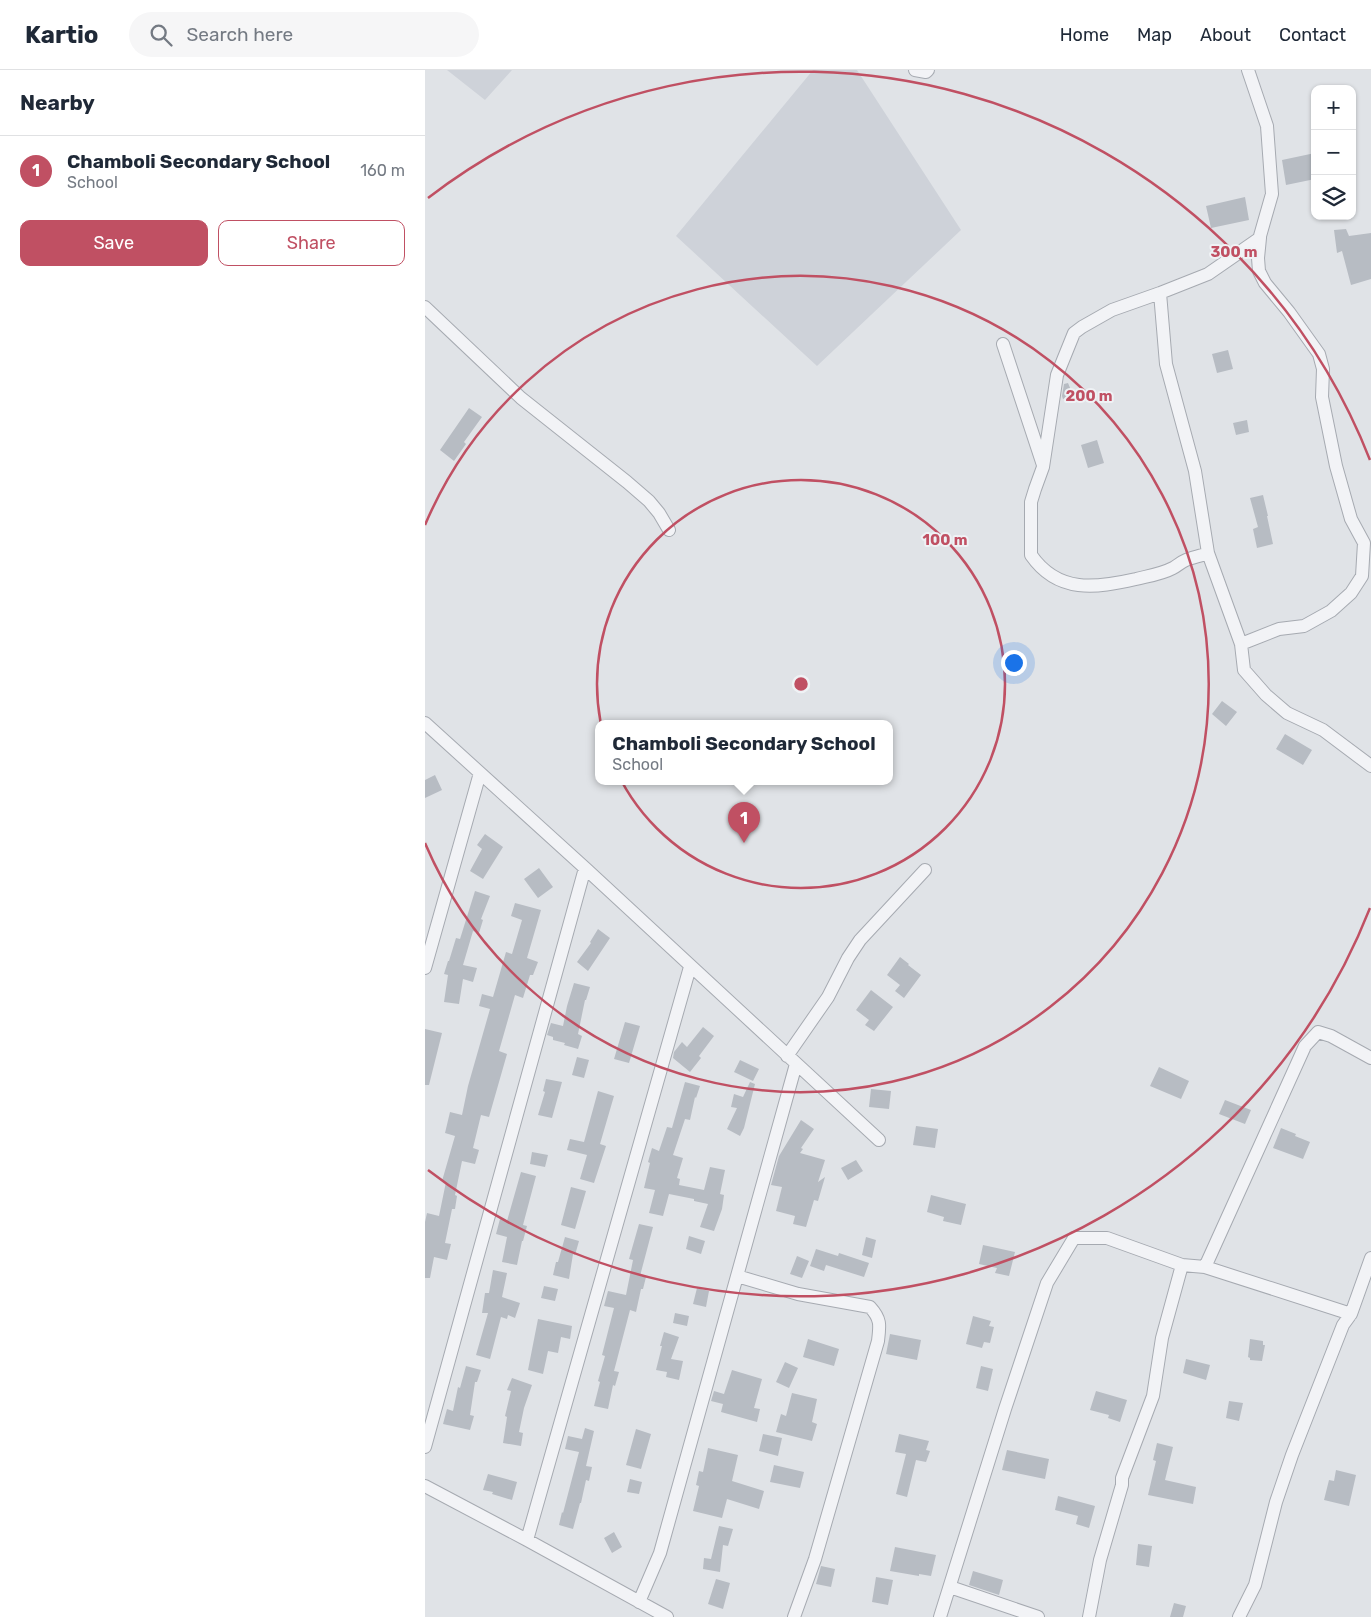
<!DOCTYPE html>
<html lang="en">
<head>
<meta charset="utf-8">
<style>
	body { margin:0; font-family:Rubik,sans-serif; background:#f6f6f7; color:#1f2937 }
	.controls { position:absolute; right:15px; top:15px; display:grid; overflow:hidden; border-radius:10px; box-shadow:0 1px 4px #0004 }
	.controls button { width:45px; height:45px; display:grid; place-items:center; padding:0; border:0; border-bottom:1px solid #e0e1e3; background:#fff; color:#1f2937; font:25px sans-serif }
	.you { position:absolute; left:588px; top:592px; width:18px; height:18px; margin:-12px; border:4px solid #fff; border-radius:50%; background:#1a73e8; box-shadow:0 0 0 8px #1a73e833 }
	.badge { display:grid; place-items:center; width:32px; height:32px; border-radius:50%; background:#c05063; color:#fff; font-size:16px; font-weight:700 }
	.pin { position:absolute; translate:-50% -41px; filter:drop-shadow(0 1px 2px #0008) }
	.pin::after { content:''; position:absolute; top:26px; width:18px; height:15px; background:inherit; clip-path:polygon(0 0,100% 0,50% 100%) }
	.popup { position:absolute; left:170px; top:650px; width:298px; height:65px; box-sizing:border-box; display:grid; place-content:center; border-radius:10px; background:#fff; filter:drop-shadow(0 1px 4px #0005); font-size:16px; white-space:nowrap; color:#747a83 }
	.popup b { font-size:19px; color:#1f2937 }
	.popup::after { content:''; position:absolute; left:50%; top:100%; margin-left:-10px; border:10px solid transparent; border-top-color:#fff }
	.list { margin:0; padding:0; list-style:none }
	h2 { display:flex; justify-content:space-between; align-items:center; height:65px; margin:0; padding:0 20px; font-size:21px }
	h2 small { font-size:16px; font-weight:400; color:#747a83 }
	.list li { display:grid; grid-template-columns:32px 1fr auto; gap:15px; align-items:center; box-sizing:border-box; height:70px; padding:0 20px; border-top:1px solid #e0e1e3 }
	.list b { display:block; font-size:19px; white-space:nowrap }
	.list p { margin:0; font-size:16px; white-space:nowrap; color:#747a83 }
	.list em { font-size:16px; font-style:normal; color:#747a83 }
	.actions { display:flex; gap:10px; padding:15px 20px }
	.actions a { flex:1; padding:11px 0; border:1px solid #c05063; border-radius:10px; text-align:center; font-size:18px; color:#c05063 }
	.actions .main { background:#c05063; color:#fff }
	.icon { flex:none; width:28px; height:28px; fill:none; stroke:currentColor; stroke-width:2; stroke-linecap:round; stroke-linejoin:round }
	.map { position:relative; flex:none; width:946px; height:1547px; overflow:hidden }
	header { display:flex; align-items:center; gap:30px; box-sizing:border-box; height:70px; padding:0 25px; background:#fff; border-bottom:1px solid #e0e1e3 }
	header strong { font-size:24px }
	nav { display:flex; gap:28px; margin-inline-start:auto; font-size:18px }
	.search { width:350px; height:45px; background:#f6f6f7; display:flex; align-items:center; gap:12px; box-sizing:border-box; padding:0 18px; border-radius:28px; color:#747a83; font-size:19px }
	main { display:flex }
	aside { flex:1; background:#fff }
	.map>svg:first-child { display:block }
	.built { fill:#ced2d9 }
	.building { fill:#b7bcc3 }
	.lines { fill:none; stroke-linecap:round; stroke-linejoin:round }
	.minor-casing { stroke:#a6aab1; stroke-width:14 }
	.minor { stroke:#f2f3f6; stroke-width:12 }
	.ring { fill:none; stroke:#c05063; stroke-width:2.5 }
	.centre { fill:#c05063; stroke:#eff2f5; stroke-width:2.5 }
	.ring-label { font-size:15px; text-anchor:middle; font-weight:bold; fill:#c05063; stroke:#eff2f5; stroke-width:4; stroke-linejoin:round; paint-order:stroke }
</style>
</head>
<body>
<header>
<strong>Kartio</strong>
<div class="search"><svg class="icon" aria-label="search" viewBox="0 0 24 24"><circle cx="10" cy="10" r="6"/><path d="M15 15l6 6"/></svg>Search here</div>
<nav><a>Home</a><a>Map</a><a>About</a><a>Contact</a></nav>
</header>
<main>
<aside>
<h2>Nearby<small></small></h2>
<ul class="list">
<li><span class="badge">1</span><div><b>Chamboli Secondary School</b><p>School</p></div><em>160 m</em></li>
</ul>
<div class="actions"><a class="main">Save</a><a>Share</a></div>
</aside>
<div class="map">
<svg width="946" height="1547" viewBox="0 0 946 1547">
	<rect width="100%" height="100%" fill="#e0e3e7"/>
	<!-- built -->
	<path class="built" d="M22 0H87L60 30Z
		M388 0H432L536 160 392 296 251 166Z"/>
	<!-- building -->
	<path class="building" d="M890 83V109L861 115 857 90Z
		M820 127 824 150 786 158 781 136Z
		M921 159 924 166 946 163V209L926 215 917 181 912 183 909 160Z
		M803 280 808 299 792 303 787 284Z
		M643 313 648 325 638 329 637 326 639 314Z
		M44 338 57 347 39 372 41 374 29 391 15 380Z
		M822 350 824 362 811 365 808 353Z
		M672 370 679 393 663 398 656 375Z
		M838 425 843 446H842L848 474 832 478 828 459 833 457 825 428Z
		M797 631 812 642 801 656 787 644Z
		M860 664 887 680 878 695 851 679Z
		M10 705 17 720 0 728V710Z
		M60 764 78 777 58 809 45 801 57 779 52 775Z
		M114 798 128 817 113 828 99 809Z
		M50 821 65 826 56 849 58 850 54 863 48 861 38 895 52 898 48 912 38 909 34 934 19 932 23 905 19 904 23 891H24L31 868 35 869Z
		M90 833 116 840 102 888 113 892 108 905H105L98 928 90 925 74 981 82 984 64 1047 56 1045 48 1078 54 1080 50 1094 37 1091 30 1125 32 1126 30 1139H27L20 1173 26 1174 22 1190 9 1187 5 1208H0V1152L2 1143 14 1146 21 1112 17 1111 30 1066 20 1063 25 1042 37 1045 43 1016 65 939 54 936 57 924 68 927 81 882 87 884 97 850 86 846Z
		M173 859 185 868 163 901 152 892 166 873 165 872Z
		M475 887 484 894 483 895 496 905 479 928 470 921 475 915 462 905Z
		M149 913 165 917 161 930H160L153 964 157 966 153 979 139 975 140 973 128 970V967L122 965 126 953 138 956 142 936Z
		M446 920 468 937 449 961 440 955 444 950 431 940Z
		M200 952 215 956 204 993 189 989Z
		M278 957 289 966 274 986 276 988 265 1002 248 988 249 982 257 972 262 977Z
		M0 959 17 963 4 1015H0Z
		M152 987 164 990 159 1008 147 1005Z
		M315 990 334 999 328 1011 309 1002Z
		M734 997 764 1011 756 1029 725 1016Z
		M121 1009 137 1012 127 1048 113 1045 120 1022 118 1021Z
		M260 1012 275 1016 271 1028 270 1027 265 1050 260 1049 248 1085 258 1088 252 1108 255 1109 254 1115 279 1120 285 1097 300 1100 295 1124 299 1125 297 1139 289 1161 275 1157 283 1134 269 1131V1129L244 1124 238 1146 224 1143 230 1120 219 1118 225 1093 223 1092 227 1078 234 1081 242 1057 247 1058Z
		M325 1012 330 1014 319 1058 315 1066 302 1059 312 1038 306 1037 309 1024 318 1027Z
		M446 1019 466 1021 464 1039 444 1037Z
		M173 1021 189 1026 175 1074 181 1076 169 1113 155 1109 162 1085 142 1080 145 1069 159 1072Z
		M800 1030 826 1040 820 1054 794 1044Z
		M376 1050 389 1059 376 1078 378 1079 375 1083 400 1090 393 1112 400 1107 393 1131 389 1130 381 1157 368 1154 370 1146 351 1141 357 1117 346 1115 354 1086Z
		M491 1056 513 1059 510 1078 488 1075Z
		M856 1058 871 1064 870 1066 885 1072 878 1089 848 1078Z
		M107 1082 123 1085 120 1097 105 1094Z
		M431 1090 438 1101 423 1110 416 1098Z
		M96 1102 111 1106 98 1155 102 1156 98 1171H97L92 1195 77 1192 82 1167 71 1164 75 1149 82 1151Z
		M146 1117 161 1121 150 1159 136 1155Z
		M506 1125 541 1134 536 1155 518 1151 519 1147 502 1142Z
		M214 1154 228 1157 215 1206 221 1207 218 1219H216L211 1242 205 1240 189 1301 194 1302 190 1316 188 1315 183 1339 169 1336 175 1312 173 1311 180 1286 177 1285 189 1238 179 1236 183 1221 201 1225 208 1190 204 1189Z
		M264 1166 280 1171 276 1184 261 1179Z
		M140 1167 154 1171 150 1185 148 1184 144 1209 128 1205 131 1192H133Z
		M441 1167 451 1170 447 1188 437 1185Z
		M558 1175 590 1182 584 1206 570 1203 572 1198 554 1194Z
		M391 1179 413 1186 414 1183 444 1193 439 1207 401 1195 399 1201 385 1196Z
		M372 1186 384 1191 377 1208 365 1204Z
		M68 1200 82 1203 77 1227 95 1233 90 1248 83 1245 82 1249 76 1247 65 1289 51 1285 63 1243H57L60 1223H64Z
		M119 1216 133 1219 130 1231 116 1228Z
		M272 1218 284 1221 281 1237 268 1234Z
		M250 1243 264 1246 262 1256 248 1253Z
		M548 1246 566 1251 564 1256 569 1257 565 1273 559 1272 557 1278 541 1274Z
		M113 1249 147 1256 145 1269 136 1267 133 1283 123 1281 118 1304 103 1300Z
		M239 1262 254 1267 246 1289 258 1291 254 1310 241 1307 242 1302 231 1300 237 1276H235Z
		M465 1264 496 1270 492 1290 461 1284Z
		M383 1269 414 1279 409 1296 378 1287Z
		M825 1269 838 1271V1275H840L837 1291 825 1290V1288L823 1287Z
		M761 1289 785 1295 781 1310 758 1303Z
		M360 1292 373 1298 364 1318 351 1312Z
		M41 1296 56 1300 52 1312H50L45 1345 49 1346 45 1360 18 1354 22 1339 28 1341 33 1317 35 1318Z
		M556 1296 568 1299 563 1321 551 1318Z
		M307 1300 337 1309 329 1338 335 1339 332 1352 296 1342 298 1334 286 1331 289 1321 299 1324Z
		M87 1308 107 1315 99 1338 94 1362 98 1363 96 1376 78 1373 82 1347 80 1346 86 1321 82 1320Z
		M671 1321 702 1330 695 1352 683 1348 684 1345 665 1340Z
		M367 1323 392 1329 387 1352 392 1354 387 1371 351 1362 356 1344 361 1346Z
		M804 1331 818 1333 814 1351 801 1348Z
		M160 1358 169 1361 161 1396 167 1397 164 1411 161 1410 156 1433H155L148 1459 134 1455 137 1442 138 1443 154 1382 140 1379 143 1366 157 1369Z
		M211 1359 226 1364 216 1399 201 1395Z
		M338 1364 357 1368 353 1386 334 1381Z
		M474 1364 504 1371 501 1380 505 1381 501 1392 491 1390 482 1427 471 1424 481 1384 470 1382Z
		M732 1373 748 1377 740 1410 771 1417 768 1434 723 1425 731 1391 728 1390Z
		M283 1378 313 1385 307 1411 339 1421 334 1439 302 1429 297 1448 268 1441 274 1416 271 1415 274 1401 278 1402Z
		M582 1380 624 1389 620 1409 577 1400Z
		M349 1395 379 1402 375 1418 345 1412Z
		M911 1400 931 1405 924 1436 899 1430 904 1410 909 1411Z
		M63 1404 92 1412 87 1430 67 1424 68 1422 58 1420Z
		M205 1409 217 1412 214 1424 202 1422Z
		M633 1426 670 1436 664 1458 651 1454 653 1446 630 1440Z
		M294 1456 308 1459 303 1476 298 1475 295 1502 278 1499 279 1488 286 1489Z
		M189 1462 197 1477 187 1483 179 1468Z
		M713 1474 727 1476 724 1497 711 1495Z
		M470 1477 511 1485 506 1506 494 1504V1506L465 1501Z
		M396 1496 410 1499 406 1517 391 1514Z
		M548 1501 578 1510 574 1525 544 1515Z
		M451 1507 468 1510 463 1535 447 1532Z
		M291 1509 305 1513 298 1539 283 1534Z
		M749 1533 761 1536 758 1547H745Z"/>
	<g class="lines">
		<defs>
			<path id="minor" d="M490 0 501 2 503 0
				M823 0 842 56 847 124 835 166V168L833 188 834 201 840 213 864 242 894 284 898 299 897 327 911 396 926 449 939 473 937 506 926 523 906 541 879 556 854 559 816 574 783 483C776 486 768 487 761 490 756 492 752 496 748 498 737 504 723 506 711 509 671 518 633 524 606 485V432L610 419 618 397 632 305 649 263 657 257 687 240 735 223 783 204 835 168
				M735 223 741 294 770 401 783 483
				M0 237 96 328 202 412 224 431 234 443 244 460
				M578 274 618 395
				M816 574 819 600 841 625 862 643 898 660 946 696
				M0 653 160 798 454 1070
				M0 898 55 703
				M362 986 403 927 423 888 435 870 500 800
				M780 1197 880 976 893 962 906 966 946 988
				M312 1206 373 1224 445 1237C456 1249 455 1255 453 1271L390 1489 369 1547
				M0 1377 160 798
				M0 1416 102 1470 242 1547
				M102 1470 265 897
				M525 1517 613 1547
				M214 1532 235 1483 371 994
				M515 1547 580 1339 622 1213 649 1168H682L757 1195 780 1197 926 1244 946 1188
				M664 1547 675 1490 697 1415V1408L728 1326 737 1268 757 1195
				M814 1547 830 1515 851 1432 867 1385 918 1255 926 1244"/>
		</defs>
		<!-- minor casing -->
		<use href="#minor" class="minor-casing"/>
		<!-- minor -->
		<use href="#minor" class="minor"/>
	</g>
	<!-- distance rings -->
	<g class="ring">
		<circle cx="376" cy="614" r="204"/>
		<path d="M0 455A408 408 0 1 1 0 773"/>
		<path d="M945 838A612 612 0 0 1 3 1100M3 128A612 612 0 0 1 945 390"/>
	</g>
	<circle cx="376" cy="614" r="8" class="centre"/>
	<g class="ring-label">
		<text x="809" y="187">300 m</text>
		<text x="664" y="331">200 m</text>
		<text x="520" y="475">100 m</text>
	</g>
</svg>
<div class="controls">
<button>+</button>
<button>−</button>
<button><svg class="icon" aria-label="layers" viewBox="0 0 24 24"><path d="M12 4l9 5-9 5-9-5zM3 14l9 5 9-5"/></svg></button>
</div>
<div class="you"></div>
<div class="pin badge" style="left:319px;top:773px">1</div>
<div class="popup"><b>Chamboli Secondary School</b>School</div>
</div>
</main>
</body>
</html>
